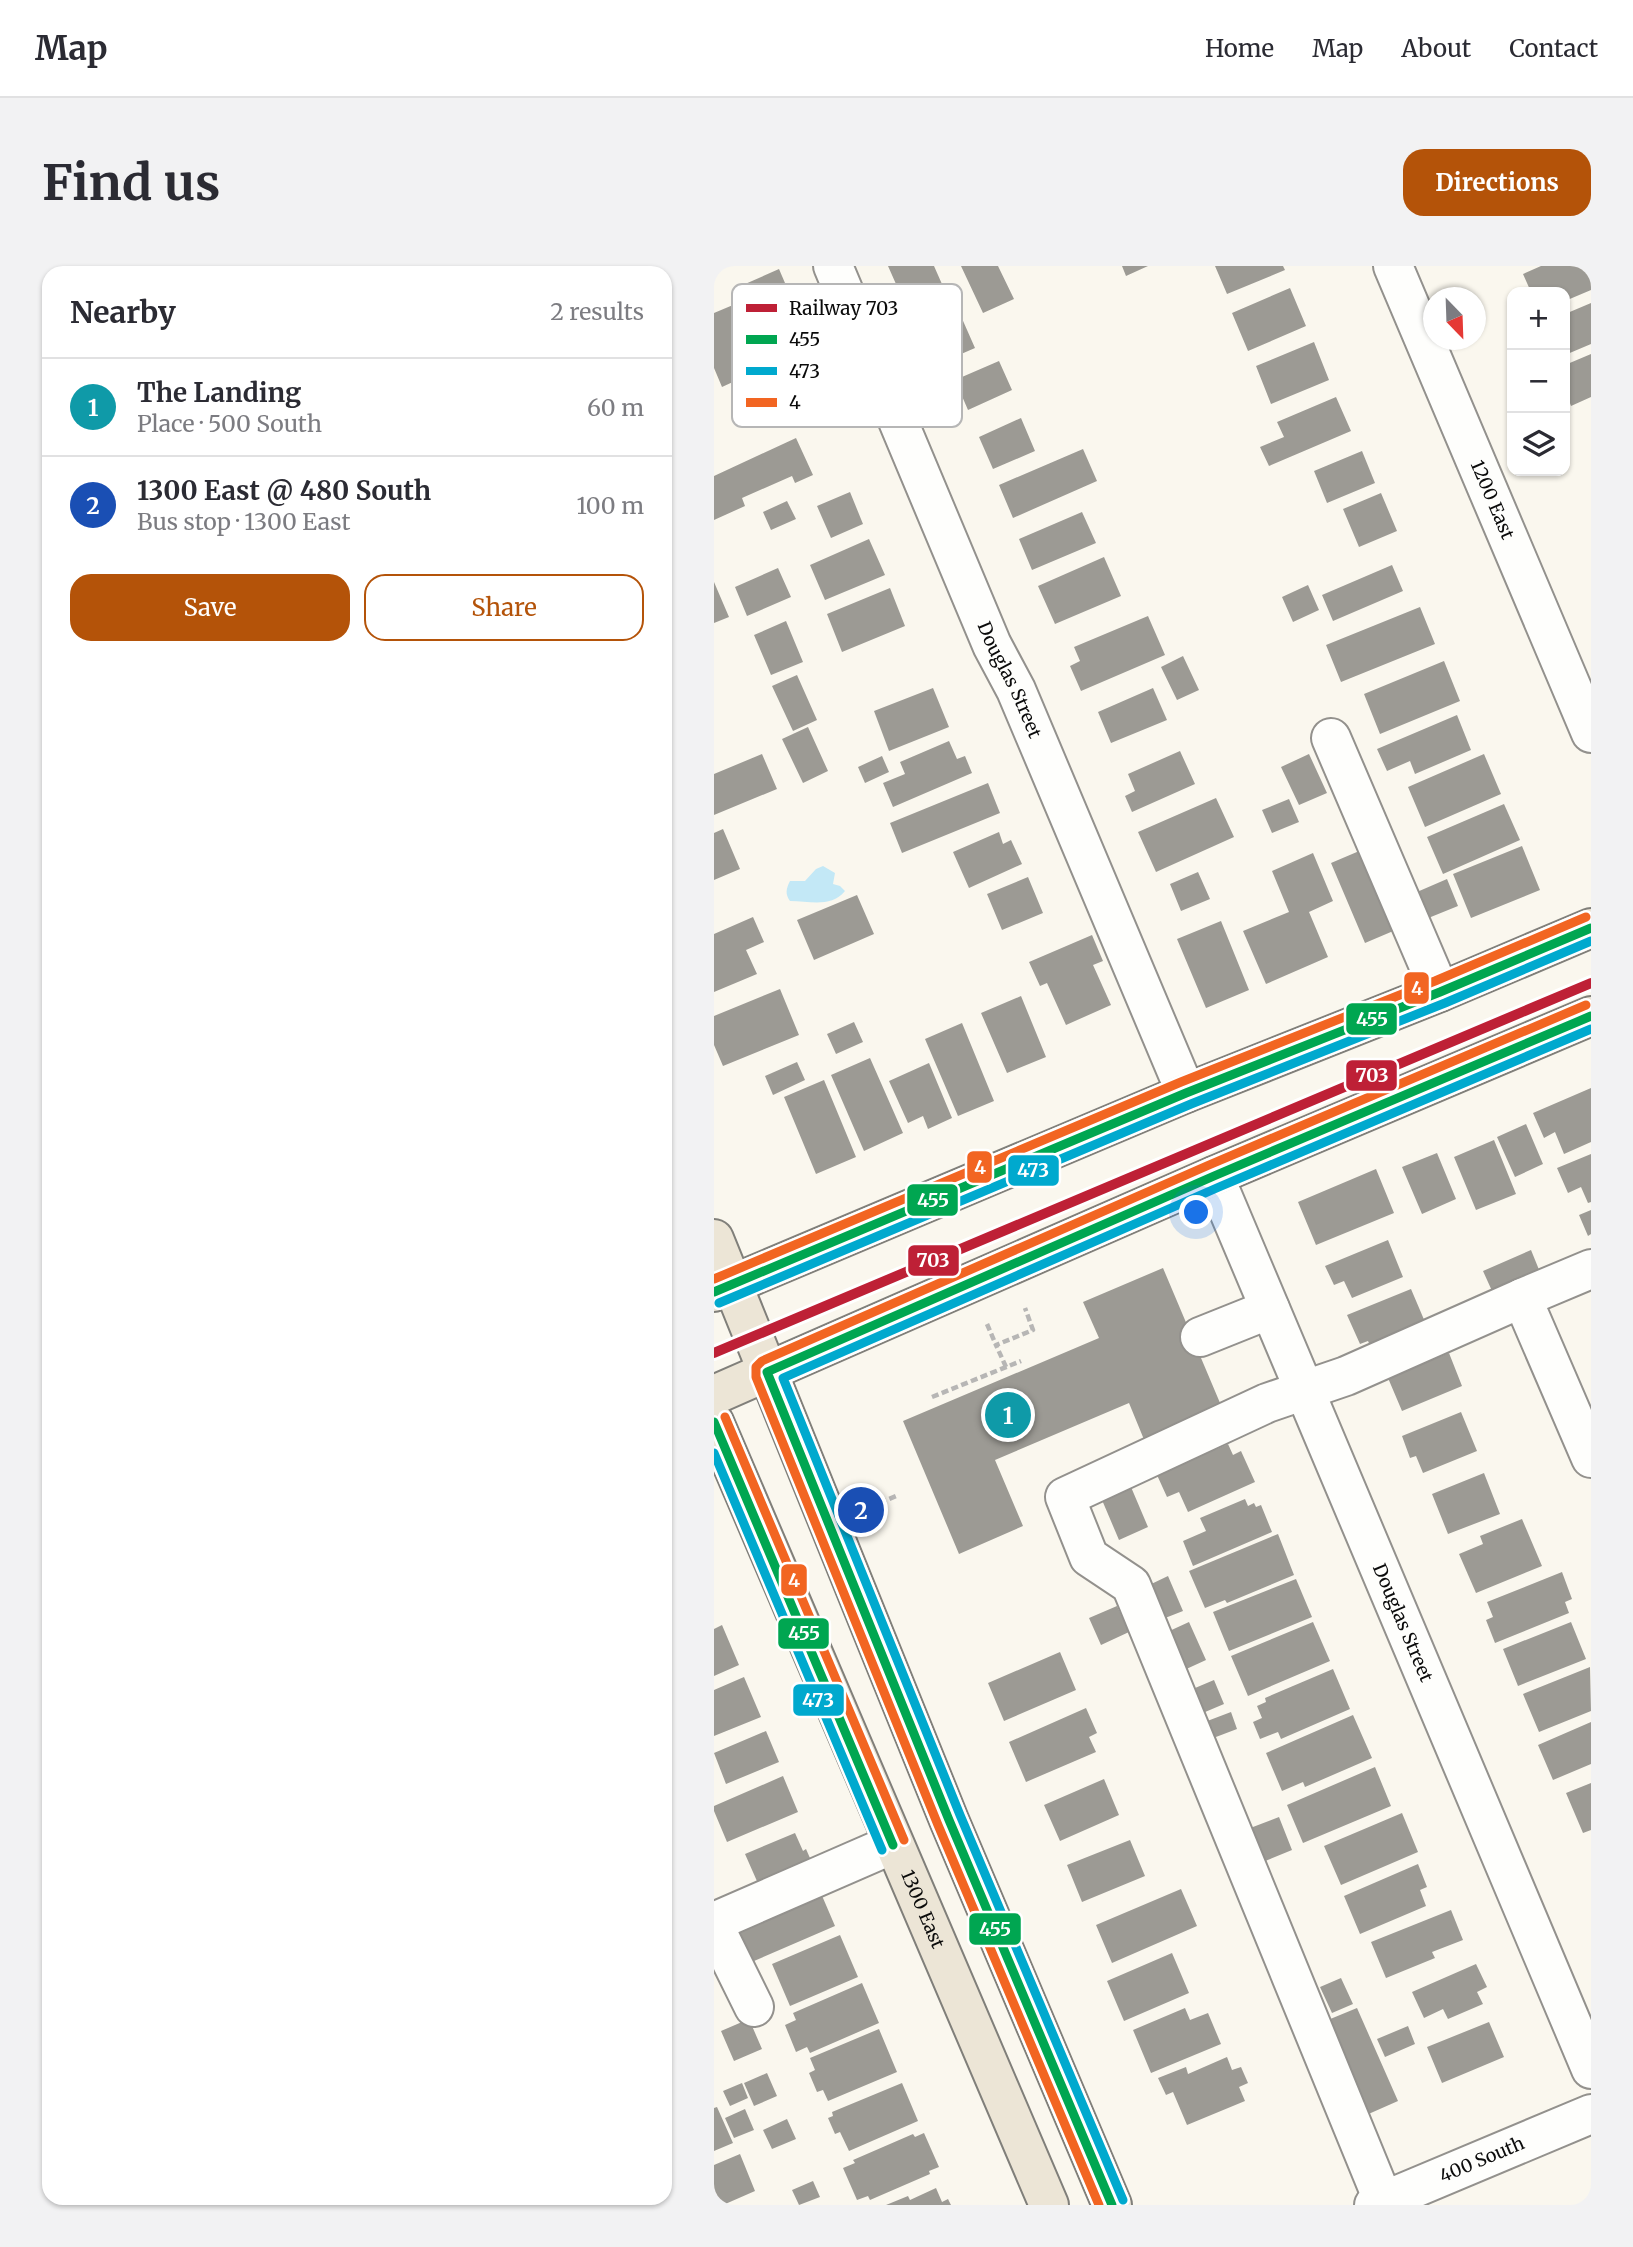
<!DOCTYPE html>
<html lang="en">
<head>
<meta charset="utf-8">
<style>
	body { margin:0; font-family:Merriweather,serif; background:#f2f2f3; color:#2b2b33 }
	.controls { position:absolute; right:21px; top:21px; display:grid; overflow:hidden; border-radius:14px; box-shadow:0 2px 5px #0004 }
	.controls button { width:63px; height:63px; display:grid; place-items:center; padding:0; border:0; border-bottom:2px solid #e1e1e2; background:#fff; color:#2b2b33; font:35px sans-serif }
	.compass { position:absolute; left:709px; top:21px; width:63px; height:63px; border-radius:50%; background:#fff; box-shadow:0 2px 5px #0004; rotate:157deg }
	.you { position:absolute; left:483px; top:947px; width:24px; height:24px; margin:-18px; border:5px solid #fff; border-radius:50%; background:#1a73e8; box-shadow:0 0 0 10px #1a73e833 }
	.badge { display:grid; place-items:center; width:46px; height:46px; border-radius:50%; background:#b45309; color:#fff; font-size:23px; font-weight:700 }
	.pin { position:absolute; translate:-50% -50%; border:4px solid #fff; box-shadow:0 2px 7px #0006 }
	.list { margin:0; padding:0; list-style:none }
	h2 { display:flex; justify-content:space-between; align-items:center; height:91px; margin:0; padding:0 28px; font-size:30px }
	h2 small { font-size:23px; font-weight:400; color:#7c7c81 }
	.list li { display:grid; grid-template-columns:46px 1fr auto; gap:21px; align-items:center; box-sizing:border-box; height:98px; padding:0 28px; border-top:2px solid #e1e1e2 }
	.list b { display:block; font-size:26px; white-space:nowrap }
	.list p { margin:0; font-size:23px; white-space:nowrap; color:#7c7c81 }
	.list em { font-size:23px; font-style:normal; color:#7c7c81 }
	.actions { display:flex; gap:14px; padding:21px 28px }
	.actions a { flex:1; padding:16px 0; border:2px solid #b45309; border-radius:21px; text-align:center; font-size:24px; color:#b45309 }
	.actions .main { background:#b45309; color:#fff }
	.icon { flex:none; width:38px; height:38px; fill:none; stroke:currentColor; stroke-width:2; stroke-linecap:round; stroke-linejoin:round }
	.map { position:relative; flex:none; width:877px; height:1939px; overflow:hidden; border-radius:21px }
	header { display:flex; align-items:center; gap:42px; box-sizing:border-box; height:98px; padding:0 35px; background:#fff; border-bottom:2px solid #e1e1e2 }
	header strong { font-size:33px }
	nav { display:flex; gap:38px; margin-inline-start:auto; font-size:24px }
	.intro { display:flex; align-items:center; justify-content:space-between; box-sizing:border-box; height:168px; padding:0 42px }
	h1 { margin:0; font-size:49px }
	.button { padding:18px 32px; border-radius:21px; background:#b45309; color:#fff; font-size:24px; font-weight:700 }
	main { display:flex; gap:42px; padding:0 42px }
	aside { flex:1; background:#fff; border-radius:21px; box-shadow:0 2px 5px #0004 }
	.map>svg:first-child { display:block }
	.water { fill:#c3e8f6 }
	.building { fill:#9c9a94 }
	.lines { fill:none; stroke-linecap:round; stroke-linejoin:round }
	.minor-casing { stroke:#93918d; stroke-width:42 }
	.major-casing { stroke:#807f7a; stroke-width:42 }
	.path { stroke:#b7b6b5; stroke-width:4.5; stroke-dasharray:7 3.5; stroke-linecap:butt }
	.minor { stroke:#fefefc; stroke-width:38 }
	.major { stroke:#ece5d6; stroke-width:38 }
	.bus-1-casing { stroke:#fff; stroke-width:14 }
	.bus-2-casing { stroke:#fff; stroke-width:14 }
	.bus-3-casing { stroke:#fff; stroke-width:14 }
	.bus-1 { stroke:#00a651; stroke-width:9 }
	.bus-2 { stroke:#00a9ce; stroke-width:9 }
	.bus-3 { stroke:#f26522; stroke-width:9 }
	.rail-1-casing { stroke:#fff; stroke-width:16 }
	.rail-1 { stroke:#be2036; stroke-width:10 }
	.labels { text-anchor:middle; stroke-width:7; stroke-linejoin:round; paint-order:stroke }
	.street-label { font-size:18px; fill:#0b0b0b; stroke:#fff }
	.key { fill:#fff; stroke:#b6b6b6; stroke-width:2 }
	.key-label { font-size:19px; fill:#0b0b0b }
	.line-badge { stroke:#fff; stroke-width:2.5 }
	.badge-label { font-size:19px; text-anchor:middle; font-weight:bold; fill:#fff }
</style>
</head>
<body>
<header>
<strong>Map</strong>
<nav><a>Home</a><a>Map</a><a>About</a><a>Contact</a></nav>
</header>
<div class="intro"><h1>Find us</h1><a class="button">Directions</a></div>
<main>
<aside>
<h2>Nearby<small>2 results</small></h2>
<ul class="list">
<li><span class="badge" style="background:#0f9aa8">1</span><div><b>The Landing</b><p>Place · 500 South</p></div><em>60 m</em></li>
<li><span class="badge" style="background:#1a4fb4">2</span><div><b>1300 East @ 480 South</b><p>Bus stop · 1300 East</p></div><em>100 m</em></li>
</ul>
<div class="actions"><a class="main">Save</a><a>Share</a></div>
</aside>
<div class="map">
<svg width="877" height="1939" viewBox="0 0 877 1939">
	<rect width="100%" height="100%" fill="#faf7ee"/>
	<!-- water -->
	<path class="water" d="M109 600 121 607 119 618 126 620 131 625C117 642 96 635 76 635 71 628 72 623 76 615H91L102 603Z"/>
	<!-- building -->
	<path class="building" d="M174 0H220L239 43 201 61Z
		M247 0H284L300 33 269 47Z
		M408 0H434L412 10Z
		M501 0H569L571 4 513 28Z
		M827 0H877V24L851 35V26H817L809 8Z
		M65 3 86 52 92 49 98 64 49 85 38 59 45 56 40 45 34 48 22 22Z
		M576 22 592 60 534 85 518 47Z
		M877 37V78L851 89V48Z
		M19 39 47 103 8 121 0 102V47Z
		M246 48 261 82 231 95 217 61Z
		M600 76 615 114 557 138 542 100Z
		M877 88V131L857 140 851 124V115L855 114 851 99Z
		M285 95 298 124 254 144 241 114Z
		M622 131 637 165 555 200 546 181 570 171 563 156Z
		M307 152 321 185 279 203 265 171Z
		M82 172 99 209 81 217 78 210 28 232 31 240 0 254V210Z
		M369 183 383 215 299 252 285 219Z
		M648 185 661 217 613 237 600 205Z
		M136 226 149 258 117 272 103 240Z
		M667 227 683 265 645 281 629 243Z
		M73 235 82 253 57 264 49 246Z
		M368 246 382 277 318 304 305 273Z
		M155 273 171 309 111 334 96 299Z
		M390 291 407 330 341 358 324 320Z
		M678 299 689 325 619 355 608 329Z
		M64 302 77 331 33 350 21 321Z
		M0 316 15 351 0 357Z
		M594 319 605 344 579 356 568 331Z
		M176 322 191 360 128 386 113 348Z
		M706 341 721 378 627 416 612 379Z
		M434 350 451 389 367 425 356 400 366 395 360 381Z
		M72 355 89 396 57 409 40 369Z
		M469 390 485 424 463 434 447 401Z
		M730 395 746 435 666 468 650 428Z
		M83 409 103 454 79 465 58 420Z
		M219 422 235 461 175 485 160 445Z
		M439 422 453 454 397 477 384 446Z
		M743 449 757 484 701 508 696 495 673 505 663 483Z
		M94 461 114 505 89 517 68 473Z
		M235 475 243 493 251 490 258 507 179 541 169 517 191 508 186 496Z
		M466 485 481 518 418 546 411 530 421 525 414 508Z
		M48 488 63 523 0 549V508Z
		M595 488 613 527 585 539 567 501Z
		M770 488 787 528 711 561 694 521Z
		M168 490 175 506 151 517 144 501Z
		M274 517 286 547 188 587 176 557Z
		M502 532 520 571 442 606 424 566Z
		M575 533 585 556 558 567 548 544Z
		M790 538 806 574 729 608 713 571Z
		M9 563 26 603 0 614V567Z
		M285 566 289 578 297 574 308 598 255 622 239 586Z
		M657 580 691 660 651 677 617 597Z
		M808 580 826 624 757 652 739 608Z
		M599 587 619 635 595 646 614 691 552 718 529 665 575 646 558 605Z
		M484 606 496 633 467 645 456 618Z
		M314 611 329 647 288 664 273 628Z
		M733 613 744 640 707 655 696 629Z
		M143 629 160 668 100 694 83 654Z
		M39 651 50 676 32 684 43 708 0 726V668Z
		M507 655 535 724 492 742 463 673Z
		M378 669 389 695 379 699 397 739 352 759 333 717 326 720 315 696Z
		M66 723 85 769 9 800 0 779V750Z
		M307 730 332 791 293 807 267 747Z
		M140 756 149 776 122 788 113 768Z
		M248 757 280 835 244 850 211 773Z
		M156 792 189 867 150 885 117 809Z
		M83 796 91 814 59 829 51 810Z
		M215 797 238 852 214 863 209 850 194 857 175 815Z
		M110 814 142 891 102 908 70 831Z
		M877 822V876L850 888 841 866 830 872 819 847Z
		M812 858 829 898 801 911 783 871Z
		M780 874 802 928 762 944 740 891Z
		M723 887 742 933 708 948 688 901Z
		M877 888V936L874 937 867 921 854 927 843 902Z
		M662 903 680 947 602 979 584 936Z
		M877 944V968L874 970 865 949Z
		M674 974 689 1011 638 1032 630 1015 620 1019 611 1000Z
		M817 984 830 1016 783 1036 769 1005Z
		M449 1002 509 1144 431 1176 415 1137 281 1194 309 1260 245 1288 189 1155 385 1072 369 1036Z
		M697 1023 714 1063 659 1086 654 1075 646 1078 633 1049Z
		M735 1087 748 1120 688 1145 674 1112Z
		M747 1146 763 1185 709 1207 702 1190 696 1192 688 1170Z
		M514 1178 519 1189 527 1185 541 1216 474 1246 465 1226 453 1231 443 1209Z
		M770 1207 786 1248 734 1268 718 1228Z
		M417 1221 434 1261 405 1274 388 1234Z
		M531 1233 534 1240 540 1237 542 1241 547 1239 558 1266 479 1300 469 1275 492 1265 486 1252Z
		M808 1253 828 1300 762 1327 745 1288 769 1278 766 1270Z
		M564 1268 580 1309 513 1337 511 1334 491 1342 475 1305Z
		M848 1306 858 1333 851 1336 855 1347 781 1377 772 1354 779 1351 773 1336Z
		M454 1310 469 1345 446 1354 431 1321Z
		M582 1313 598 1351 515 1385 499 1346Z
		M403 1340 415 1366 387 1379 375 1352Z
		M475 1356 492 1394 468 1405 451 1367Z
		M599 1356 616 1395 534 1430 517 1390Z
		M857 1356 872 1393 804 1420 789 1383Z
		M8 1359 25 1399 0 1410V1363Z
		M346 1386 362 1424 290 1455 274 1417Z
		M876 1401 877 1445 825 1466 809 1428Z
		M619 1403 636 1443 567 1473 564 1466 546 1473 539 1456 548 1452 543 1440 552 1436 551 1432Z
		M30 1411 47 1451 0 1470V1424Z
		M500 1414 510 1438 484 1449 474 1425Z
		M372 1442 383 1467 375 1471 382 1486 312 1516 295 1476Z
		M517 1446 523 1463 494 1474 488 1457Z
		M639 1449 658 1492 591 1521 589 1516 568 1525 552 1487Z
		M877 1456V1498L839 1514 824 1479Z
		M52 1465 65 1496 12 1518 0 1487Z
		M661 1501 677 1540 589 1577 573 1539Z
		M69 1510 84 1546 13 1576 0 1545V1540Z
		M390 1513 405 1549 346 1575 330 1539Z
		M877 1517V1564L869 1567 852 1527Z
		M688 1547 704 1586 627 1619 610 1580Z
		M565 1551 578 1584 544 1598 531 1564Z
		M81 1567 89 1585 92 1583 99 1599 46 1622 31 1588Z
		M416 1574 431 1610 368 1636 353 1599Z
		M704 1598 713 1621 706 1624 712 1640 646 1668 630 1630Z
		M103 1618 121 1660 33 1698 14 1656Z
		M467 1623 483 1660 398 1697 382 1659Z
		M737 1644 749 1674 718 1686 721 1692 672 1712 657 1676Z
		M126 1669 144 1711 76 1740 58 1698Z
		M458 1687 475 1727 410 1755 393 1715Z
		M762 1698 773 1721 763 1726 769 1738 734 1753 729 1743 710 1752 698 1726Z
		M627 1712 639 1738 618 1747 606 1721Z
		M148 1717 165 1757 96 1787 93 1781 82 1786 71 1759 82 1754 79 1747Z
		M471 1742 476 1754 494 1747 507 1778 437 1807 419 1764Z
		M643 1742 684 1835 650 1850 609 1756Z
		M35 1753 48 1783 20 1795 7 1765Z
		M775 1756 790 1791 728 1817 713 1781Z
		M694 1760 701 1778 671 1791 663 1773Z
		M165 1763 183 1806 114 1835 109 1824 103 1826 95 1807 101 1804 96 1792Z
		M513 1791 518 1804 527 1801 534 1817 525 1821 531 1835 473 1859 459 1826 452 1829 444 1812 472 1801 474 1808Z
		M53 1807 63 1830 40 1840 30 1817Z
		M28 1817 34 1832 16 1840 9 1825Z
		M188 1817 204 1855 135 1885 126 1866 121 1868 114 1852 119 1850 118 1846Z
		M3 1841 19 1877 0 1885V1842Z
		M31 1843 40 1864 20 1872 11 1852Z
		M73 1853 82 1873 58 1883 49 1864Z
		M210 1867 225 1901 215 1905 216 1908 156 1934 154 1930 143 1934 129 1902 141 1897 139 1894 199 1868 201 1871Z
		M26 1888 41 1925 9 1939H0V1899Z
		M99 1915 106 1931 85 1939 78 1924Z
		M222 1922 228 1936 234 1933 237 1939H172L194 1930 196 1934Z"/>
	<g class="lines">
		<defs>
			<g id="minor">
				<path id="s1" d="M119 0 278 379 302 424 472 827"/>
				<path id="s2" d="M679 0 877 467"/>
				<path d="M617 472 726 726"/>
				<path id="s3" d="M500 910 877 1803"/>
				<path d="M877 1003 808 1032 877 1192"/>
				<path d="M486 1071 556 1043"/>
				<path d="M0 1656 179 1578"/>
				<path d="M0 1660 40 1741"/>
				<path id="s4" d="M660 1939 877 1848"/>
				<path d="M671 1939 417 1319 375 1291 351 1231 553 1137 632 1110 808 1032"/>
			</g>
			<g id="major">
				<path d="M0 973 235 1554 398 1939"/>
				<path d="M0 1026 472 827 726 726 877 662"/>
				<path d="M0 1129 500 910 877 750"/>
				<path id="s5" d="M0 1156 335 1939"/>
			</g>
		</defs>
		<!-- minor casing -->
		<use href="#minor" class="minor-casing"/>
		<!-- major casing -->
		<use href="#major" class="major-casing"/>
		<!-- path -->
		<path class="path" d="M273 1058 282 1079
			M292 1101 282 1079 319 1064 311 1042
			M218 1131 307 1095
			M156 1241 182 1230"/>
		<!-- minor -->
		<use href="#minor" class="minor"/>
		<!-- major -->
		<use href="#major" class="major"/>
		<defs>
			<path id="bus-1" d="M0 1026 472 827 726 726 877 662
				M0 1156 179 1579
				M398 1939 235 1554 53 1106 500 910 877 750"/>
			<path id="bus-2" d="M5 1037 477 838 731 737 877 675
				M0 1187 168 1584
				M409 1934 246 1549 69 1112 505 921 877 763"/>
			<path id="bus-3" d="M0 1013 467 816 721 715 872 651
				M11 1151 190 1574
				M385 1939 224 1559 42 1111V1101L48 1095 495 899 872 739"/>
		</defs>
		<!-- bus-1 casing -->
		<use href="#bus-1" class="bus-1-casing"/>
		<!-- bus-2 casing -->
		<use href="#bus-2" class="bus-2-casing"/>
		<!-- bus-3 casing -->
		<use href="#bus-3" class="bus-3-casing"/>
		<!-- bus-1 -->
		<use href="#bus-1" class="bus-1"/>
		<!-- bus-2 -->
		<use href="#bus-2" class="bus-2"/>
		<!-- bus-3 -->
		<use href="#bus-3" class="bus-3"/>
		<defs>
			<path id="rail-1" d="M0 1087 877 717"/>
		</defs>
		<!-- rail-1 casing -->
		<use href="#rail-1" class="rail-1-casing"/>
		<!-- rail-1 -->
		<use href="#rail-1" class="rail-1"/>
	</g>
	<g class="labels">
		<!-- street labels -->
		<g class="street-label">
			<text dy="6" stroke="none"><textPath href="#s2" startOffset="254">1200 East</textPath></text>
			<text dy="6" stroke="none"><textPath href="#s1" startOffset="450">Douglas Street</textPath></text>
			<text dy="6" stroke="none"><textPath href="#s3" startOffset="485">Douglas Street</textPath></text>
			<text dy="6" stroke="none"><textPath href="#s5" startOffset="530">1300 East</textPath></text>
			<text dy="6" stroke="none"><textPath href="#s4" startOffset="117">400 South</textPath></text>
		</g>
	</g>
	<!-- legend -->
	<rect x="18" y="18" width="230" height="143" rx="10" class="key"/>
	<rect x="32" y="38" width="31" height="8" fill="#be2036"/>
	<rect x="32" y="69" width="31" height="9" fill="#00a651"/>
	<rect x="32" y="101" width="31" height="8" fill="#00a9ce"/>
	<rect x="32" y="132" width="31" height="9" fill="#f26522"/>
	<g class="key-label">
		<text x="75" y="49">Railway 703</text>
		<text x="75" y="80">455</text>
		<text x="75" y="112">473</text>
		<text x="75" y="143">4</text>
	</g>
	<g class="line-badge">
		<rect x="689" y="705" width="27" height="34" rx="7" fill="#f26522"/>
		<rect x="631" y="736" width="53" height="34" rx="7" fill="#00a651"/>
		<rect x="631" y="793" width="53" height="33" rx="7" fill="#be2036"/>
		<rect x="252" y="884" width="27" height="34" rx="7" fill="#f26522"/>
		<rect x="293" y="888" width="53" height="33" rx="7" fill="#00a9ce"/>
		<rect x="192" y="917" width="53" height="34" rx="7" fill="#00a651"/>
		<rect x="193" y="978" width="53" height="33" rx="7" fill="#be2036"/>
		<rect x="66" y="1297" width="28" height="34" rx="7" fill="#f26522"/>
		<rect x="63" y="1351" width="53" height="33" rx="7" fill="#00a651"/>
		<rect x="78" y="1417" width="53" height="34" rx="7" fill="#00a9ce"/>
		<rect x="254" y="1646" width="54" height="34" rx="7" fill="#00a651"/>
	</g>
	<g class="badge-label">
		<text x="703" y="729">4</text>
		<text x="658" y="760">455</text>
		<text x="658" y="816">703</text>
		<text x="266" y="908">4</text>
		<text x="319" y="911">473</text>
		<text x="219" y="941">455</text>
		<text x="219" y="1001">703</text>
		<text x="80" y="1321">4</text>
		<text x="90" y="1374">455</text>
		<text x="104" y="1441">473</text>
		<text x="281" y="1670">455</text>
	</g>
</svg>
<div class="controls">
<button>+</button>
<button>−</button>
<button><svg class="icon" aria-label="layers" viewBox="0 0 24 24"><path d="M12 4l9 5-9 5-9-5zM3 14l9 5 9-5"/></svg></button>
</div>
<svg class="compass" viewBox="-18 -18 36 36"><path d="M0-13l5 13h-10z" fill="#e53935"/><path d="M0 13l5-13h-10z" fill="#7c7c81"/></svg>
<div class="you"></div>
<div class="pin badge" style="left:294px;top:1149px;background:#0f9aa8">1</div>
<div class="pin badge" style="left:147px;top:1244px;background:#1a4fb4">2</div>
</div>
</main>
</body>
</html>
